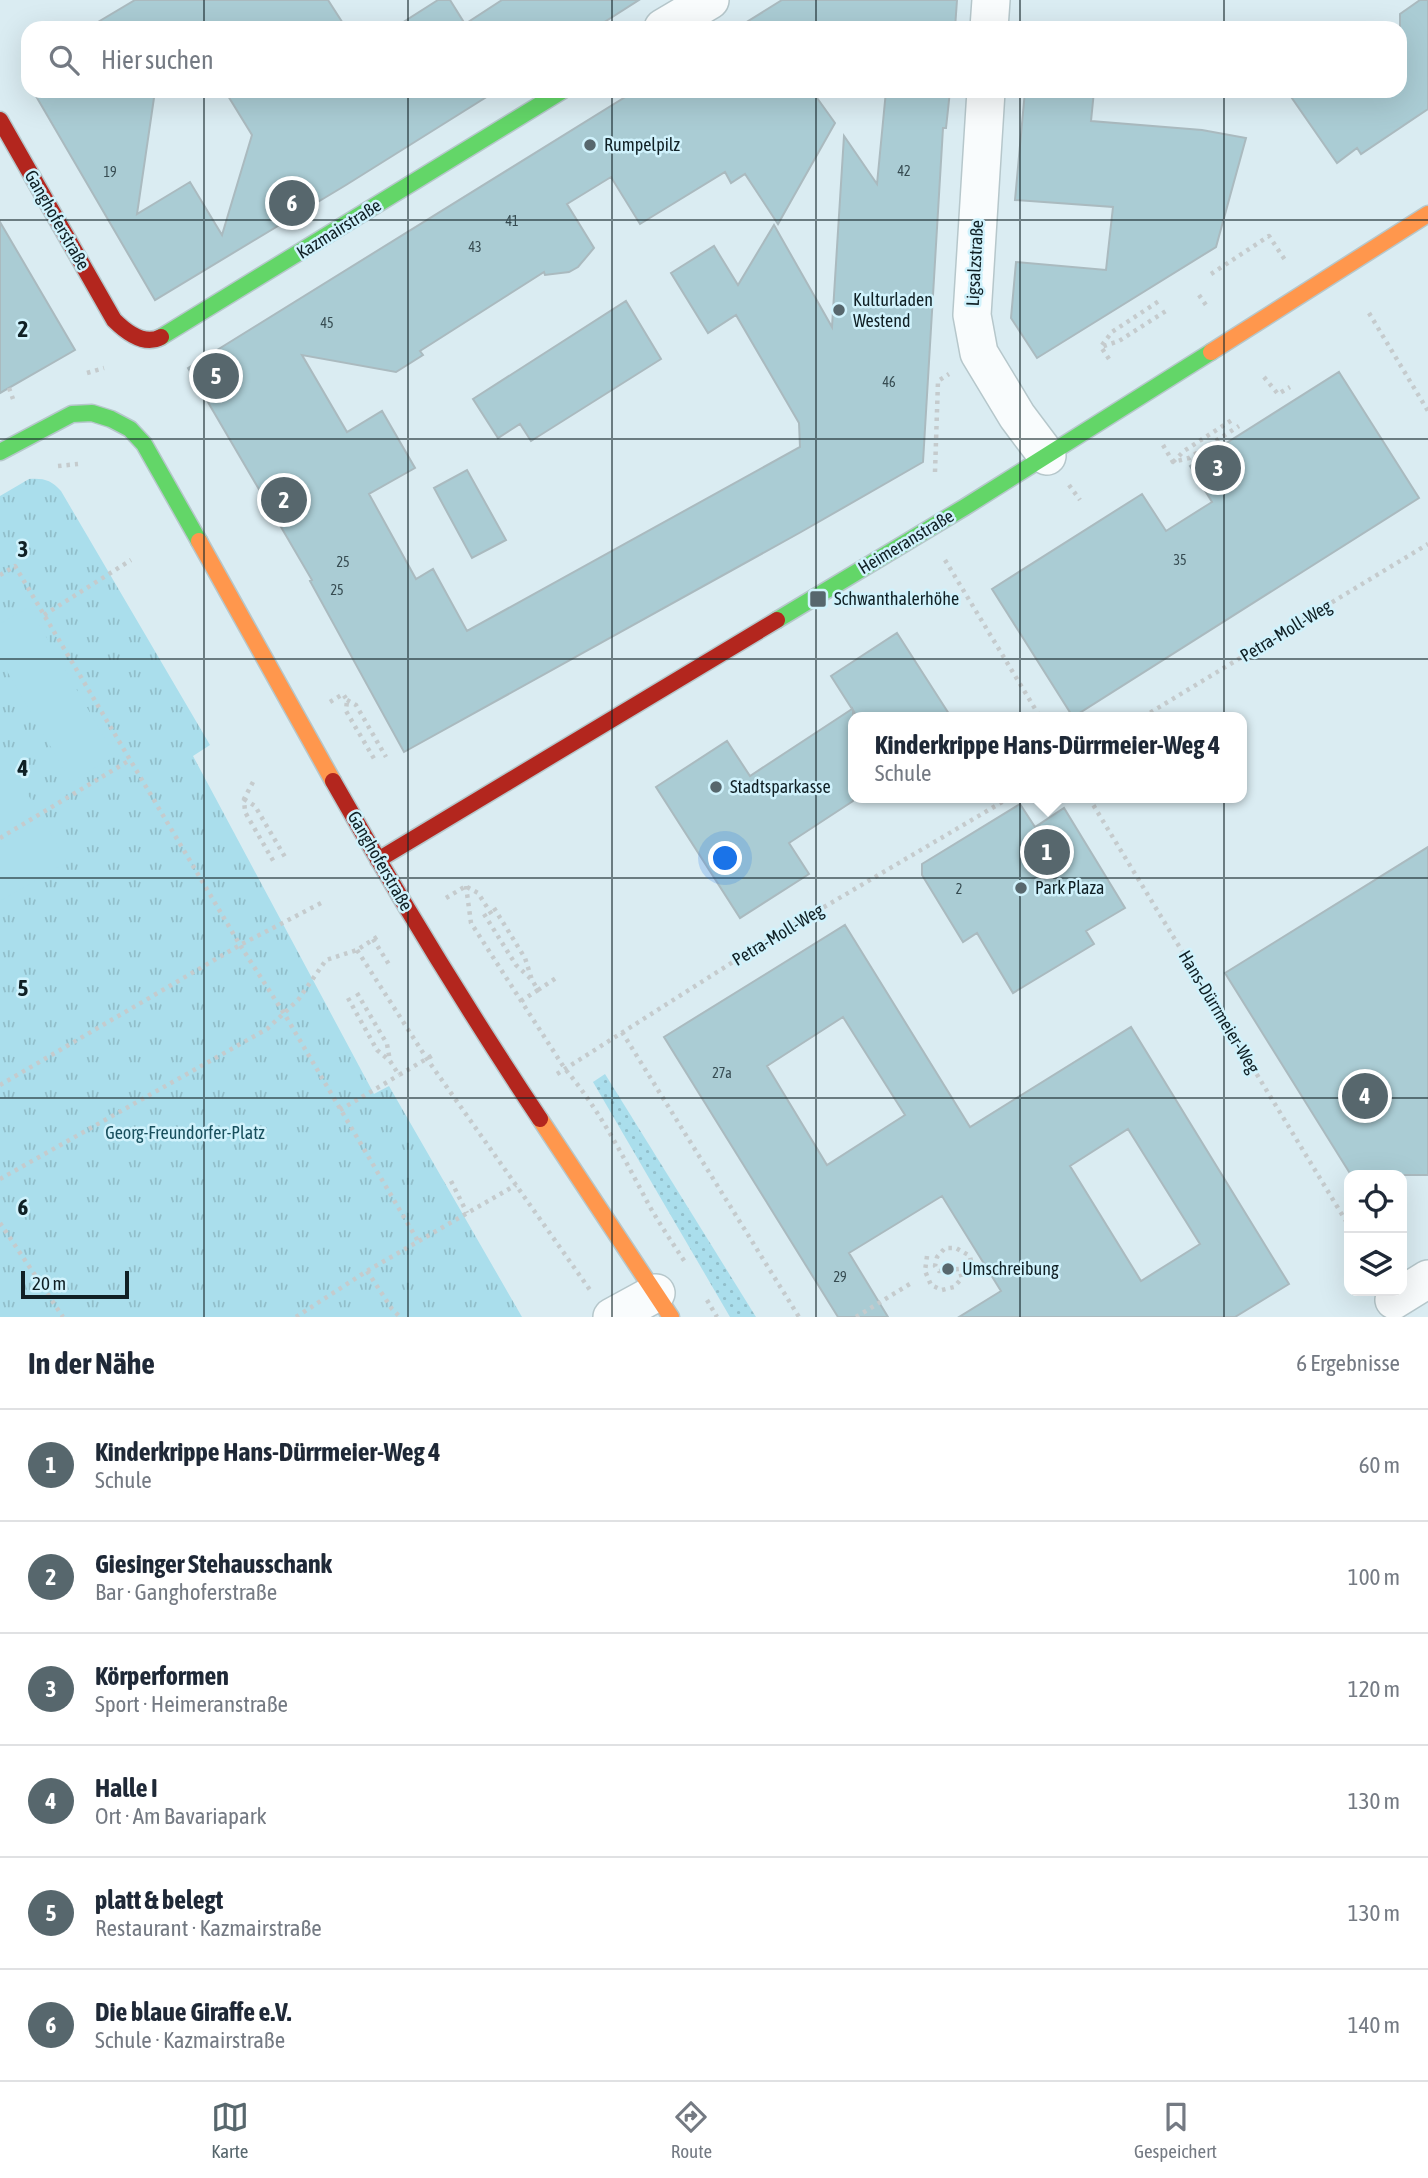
<!DOCTYPE html>
<html lang="de">
<head>
<meta charset="utf-8">
<style>
	body { margin:0; font-family:"Asap Condensed",sans-serif; background:#f2f2f3; color:#1f2937 }
	.controls { position:absolute; right:21px; bottom:21px; display:grid; overflow:hidden; border-radius:14px; box-shadow:0 7px 28px #0002 }
	.controls button { width:63px; height:63px; display:grid; place-items:center; padding:0; border:0; border-bottom:2px solid #e0e1e3; background:#fff; color:#1f2937; font:35px sans-serif }
	.scale { position:absolute; left:21px; bottom:18px; width:108px; box-sizing:border-box; padding-left:7px; border:4px solid #102025; border-top:0; font-size:19px; line-height:24px; white-space:nowrap; color:#102025; -webkit-text-stroke:5px #d0f2fc; paint-order:stroke }
	.you { position:absolute; left:726px; top:859px; width:24px; height:24px; margin:-18px; border:5px solid #fff; border-radius:50%; background:#1a73e8; box-shadow:0 0 0 10px #1a73e833 }
	.badge { display:grid; place-items:center; width:46px; height:46px; border-radius:50%; background:#57676d; color:#fff; font-size:23px; font-weight:700 }
	.pin { position:absolute; translate:-50% -50%; border:4px solid #fff; box-shadow:0 2px 7px #0006 }
	.popup { position:absolute; left:848px; top:712px; width:399px; height:91px; box-sizing:border-box; display:grid; place-content:center; border-radius:14px; background:#fff; filter:drop-shadow(0 2px 5px #0005); font-size:23px; white-space:nowrap; color:#747a83 }
	.popup b { font-size:26px; color:#1f2937 }
	.popup::after { content:''; position:absolute; left:50%; top:100%; margin-left:-14px; border:14px solid transparent; border-top-color:#fff }
	.list { margin:0; padding:0; list-style:none }
	h2 { display:flex; justify-content:space-between; align-items:center; height:91px; margin:0; padding:0 28px; font-size:30px }
	h2 small { font-size:23px; font-weight:400; color:#747a83 }
	.list li { display:grid; grid-template-columns:46px 1fr auto; gap:21px; align-items:center; box-sizing:border-box; height:112px; padding:0 28px; border-top:2px solid #e0e1e3 }
	.list b { display:block; font-size:26px; white-space:nowrap }
	.list p { margin:0; font-size:23px; white-space:nowrap; color:#747a83 }
	.list em { font-size:23px; font-style:normal; color:#747a83 }
	.icon { flex:none; width:38px; height:38px; fill:none; stroke:currentColor; stroke-width:2; stroke-linecap:round; stroke-linejoin:round }
	.map { position:relative; flex:none; width:1428px; height:1317px; overflow:hidden }
	.search { position:absolute; background:#fff; box-shadow:0 7px 28px #0002; left:21px; right:21px; top:21px; height:77px; display:flex; align-items:center; gap:18px; box-sizing:border-box; padding:0 24px; border-radius:21px; color:#747a83; font-size:26px }
	.sheet { height:763px; background:#fff }
	nav { display:flex; justify-content:space-around; align-items:center; box-sizing:border-box; height:98px; border-top:2px solid #e0e1e3; background:#fff; font-size:19px; color:#747a83 }
	nav a { display:grid; justify-items:center; gap:4px }
	nav .on { color:#57676d }
	.map>svg:first-child { display:block }
	.grass { fill:url(#grass-dots) }
	.park { fill:url(#park-tufts) }
	.pitch { fill:#aadeec }
	.building { fill:#aaccd4; stroke:#aababf; stroke-width:2; fill-rule:evenodd }
	.lines { fill:none; stroke-linecap:round; stroke-linejoin:round }
	.street-casing { stroke:#b6c7cb; stroke-width:40 }
	.fast-casing { stroke:#b6c7cb; stroke-width:19 }
	.slow-casing { stroke:#b6c7cb; stroke-width:19 }
	.jam-casing { stroke:#b6c7cb; stroke-width:19 }
	.path { stroke:#c5cbcd; stroke-width:4.5; stroke-dasharray:3.5 5; stroke-linecap:butt }
	.street { stroke:#f9fcfd; stroke-width:37 }
	.fast { stroke:#63d668; stroke-width:16 }
	.slow { stroke:#ff974d; stroke-width:16 }
	.jam { stroke:#b3261e; stroke-width:16 }
	.grid { fill:none; stroke:#102025; stroke-width:2; stroke-opacity:0.55 }
	.poi-dot { fill:#57676d; stroke:#d0f2fc; stroke-width:2.5 }
	.labels { text-anchor:middle; stroke-width:5; stroke-linejoin:round; paint-order:stroke }
	.number-label { font-size:14px; fill:#364b51 }
	.poi-label { font-size:18px; fill:#102025; stroke:#d0f2fc; text-anchor:start }
	.street-label { font-size:18px; fill:#102025; stroke:#d0f2fc }
	.park-label { font-size:18px; fill:#184f5d; stroke:#d0f2fc }
	.grid-label { font-size:23px; text-anchor:middle; font-weight:bold; fill:#102025; stroke:#d0f2fc; stroke-width:5; stroke-linejoin:round; paint-order:stroke }
</style>
</head>
<body>
<div class="map">
<svg width="1428" height="1317" viewBox="0 0 1428 1317">
	<defs>
		<pattern id="grass-dots" width="8" height="8" patternUnits="userSpaceOnUse" patternTransform="scale(1.75)"><rect width="8" height="8" fill="#aadeec"/><path d="M2 2h.1M6 6h.1" fill="none" stroke="#91beca" stroke-width="1.8" stroke-linecap="round"/></pattern>
		<pattern id="park-tufts" width="24" height="20" patternUnits="userSpaceOnUse" patternTransform="scale(1.75)"><rect width="24" height="20" fill="#aadeec"/><path d="M3 7l-1-3M5 7V3M7 7l1-3M15 17l-1-3M17 17v-4M19 17l1-3" fill="none" stroke="#91beca"/></pattern>
	</defs>
	<rect width="100%" height="100%" fill="#daecf2"/>
	<!-- grass -->
	<path class="grass" d="M605 1074 756 1317H730L593 1082Z"/>
	<!-- park -->
	<path class="park" d="M29 479C44 478 51 480 61 491L210 745 193 756 374 1094 389 1086 522 1317H0V496Z"/>
	<!-- pitch -->
	<path class="pitch" d="M29 607 115 756 71 782 0 659V624Z
		M0 746 67 862 0 901Z"/>
	<!-- building -->
	<path class="building" d="M135 0H328L346 28H88Z
		M438 0H450L465 24 502 0H639L595 28H394Z
		M782 0H957L955 28H737Z
		M1420 0H1428V109L1361 154 1357 148 1337 163 1287 91H1400V14Z
		M33 91H155L137 214 190 182 222 235 252 135 225 91H496L346 185 155 300Z
		M635 91H812L835 123 778 224 745 174 731 183 725 172 640 224 611 177 567 204 594 248 578 267 569 272 545 275 544 272 420 351 423 355 396 372 302 355 347 432 382 411 415 468 369 494 416 579 433 569 467 631 800 447 799 423 736 315 708 333 671 273 714 246 738 285 774 225 832 327 844 136 877 184 886 91H950L946 128H943L923 462 801 532 404 752 310 581 312 580 188 368Z
		M1025 91H1094L1091 121 1202 130 1246 138 1216 247 1037 358 1011 318 1016 262 1106 270 1113 207 1015 200Z
		M0 222 75 350 0 393Z
		M626 301 661 359 531 441 520 424 498 438 473 399Z
		M1339 372 1419 498 1073 717 992 589 1142 494 1166 531 1212 502 1190 466Z
		M467 470 506 540 472 558 434 488Z
		M897 633 951 717H857L853 710V801L789 843 809 874 740 918 656 787 727 741 750 776 852 709 831 676Z
		M1020 804 1035 827 1064 808 1125 908 1086 931 1094 944 1013 993 977 933 963 942 922 875V864Z
		M1428 847V1175H1351L1225 973Z
		M845 925 970 1127 1131 1027 1289 1284 1235 1317H959L1001 1291 942 1196 849 1253 888 1317H838L664 1037ZM843 1017 905 1115 827 1165 767 1066ZM1128 1129 1200 1244 1141 1281 1070 1166Z"/>
	<g class="lines">
		<defs>
			<path id="street" d="M663 28 710 0
				M989 28 991 0
				M986 91 972 315 979 353 1017 416 1047 456
				M1394 1300 1428 1279
				M612 1317 656 1293"/>
			<path id="fast" d="M161 337 562 91
				M0 452 72 414 92 413 111 419 130 429 144 444 199 541
				M777 620 965 507 1211 352"/>
			<path id="slow" d="M1211 352 1428 214
				M199 541 333 781
				M540 1119 671 1317"/>
			<path id="jam" d="M0 120 114 320C126 332 144 346 161 337
				M333 781C398 896 467 1009 540 1119
				M378 860 777 620"/>
		</defs>
		<!-- street casing -->
		<use href="#street" class="street-casing"/>
		<!-- fast casing -->
		<use href="#fast" class="fast-casing"/>
		<!-- slow casing -->
		<use href="#slow" class="slow-casing"/>
		<!-- jam casing -->
		<use href="#jam" class="jam-casing"/>
		<!-- path -->
		<path class="path" d="M1211 274 1269 236 1285 260
			M1199 295 1208 308
			M1369 313 1428 411
			M1102 345 1112 332 1162 299
			M1109 359 1101 347 1119 341 1169 309
			M87 373 104 368
			M1264 377 1278 394 1290 387
			M9 388 13 399
			M1163 445 1173 462 1189 458 1239 426
			M1173 462 1184 451 1235 418
			M58 466 78 464
			M935 472 938 381 949 374
			M1069 485 1080 500
			M945 560 1040 717
			M0 575 15 566 240 945 285 1015 418 1241
			M44 615 131 560
			M347 700 356 705 386 757
			M330 702 343 694 347 700 346 711 376 762
			M1143 717 1428 544
			M253 782 244 799 245 812 275 864
			M1089 798 1349 1226
			M244 799 255 806 285 857
			M0 838 130 760
			M466 886 471 923 565 1069C600 1110 625 1160 650 1207 661 1226 673 1244 685 1262
			M467 887 478 893 494 918
			M446 898 466 886
			M494 908 525 958 532 980 538 990 521 1001
			M484 914 516 965 531 979
			M373 939 390 966
			M357 950 427 1059 590 1290
			M538 990 559 976
			M357 993 387 1044 390 1061 399 1075 433 1055
			M348 998 377 1050 390 1061
			M622 1032 799 1317
			M557 1074 758 946 1009 798
			M0 1085 240 945 325 901
			M340 1110 399 1075
			M0 1179 267 1029 298 1000 326 960 357 950 380 935
			M451 1181 467 1213
			M0 1223 63 1317
			M927 1256 925 1271 931 1285 942 1290 954 1287 962 1278 959 1269 939 1271 935 1266 937 1257 945 1248H956L970 1256 973 1273
			M367 1271 392 1309 400 1317
			M707 1300 717 1317
			M296 1317 367 1271 516 1185
			M856 1317 913 1282"/>
		<!-- street -->
		<use href="#street" class="street"/>
		<!-- fast -->
		<use href="#fast" class="fast"/>
		<!-- slow -->
		<use href="#slow" class="slow"/>
		<!-- jam -->
		<use href="#jam" class="jam"/>
	</g>
	<!-- grid -->
	<path class="grid" d="M204 0V28M408 0V28M612 0V28M816 0V28M1020 0V28M1224 0V28M204 91V1317M408 91V1317M612 91V1317M816 91V1317M1020 91V1317M1224 91V1317M0 220H1428M0 439H1428M0 659H1428M0 878H1428M0 1098H1428"/>
	<!-- markers -->
	<g class="poi-dot">
		<circle cx="590" cy="145" r="7"/>
		<circle cx="839" cy="310" r="7"/>
		<rect x="809" y="590" width="18" height="18" rx="3.5"/>
		<circle cx="716" cy="787" r="7"/>
		<circle cx="1021" cy="888" r="7"/>
		<circle cx="948" cy="1269" r="7"/>
	</g>
	<g class="labels">
		<!-- number labels -->
		<g class="number-label">
			<text x="904" y="176">42</text>
			<text x="110" y="177">19</text>
			<text x="512" y="226">41</text>
			<text x="475" y="252">43</text>
			<text x="327" y="328">45</text>
			<text x="889" y="387">46</text>
			<text x="1180" y="565">35</text>
			<text x="343" y="567">25</text>
			<text x="337" y="595">25</text>
			<text x="959" y="894">2</text>
			<text x="722" y="1078">27a</text>
			<text x="840" y="1282">29</text>
		</g>
		<!-- poi labels -->
		<g class="poi-label">
			<text x="604" y="151">Rumpelpilz</text>
			<text x="853" y="306">Kulturladen<tspan x="853" dy="21">Westend</tspan></text>
			<text x="834" y="605">Schwanthalerhöhe</text>
			<text x="730" y="793">Stadtsparkasse</text>
			<text x="1035" y="894">Park Plaza</text>
			<text x="962" y="1275">Umschreibung</text>
		</g>
		<!-- street labels -->
		<g class="street-label">
			<text transform="translate(57 220) rotate(60)" y="6">Ganghoferstraße</text>
			<text transform="translate(339 229) rotate(-32)" y="6">Kazmairstraße</text>
			<text transform="translate(975 263) rotate(-87)" y="6">Ligsalzstraße</text>
			<text transform="translate(906 542) rotate(-31)" y="6">Heimeranstraße</text>
			<text transform="translate(1286 631) rotate(-31)" y="6">Petra-Moll-Weg</text>
			<text transform="translate(380 861) rotate(60)" y="6">Ganghoferstraße</text>
			<text transform="translate(778 935) rotate(-31)" y="6">Petra-Moll-Weg</text>
			<text transform="translate(1219 1012) rotate(59)" y="6">Hans-Dürrmeier-Weg</text>
		</g>
		<!-- park labels -->
		<g class="park-label">
			<text x="185" y="1139">Georg-Freundorfer-Platz</text>
		</g>
	</g>
	<g class="grid-label">
		<text x="23" y="337">2</text>
		<text x="23" y="557">3</text>
		<text x="23" y="776">4</text>
		<text x="23" y="996">5</text>
		<text x="23" y="1215">6</text>
	</g>
</svg>
<div class="controls">
<button><svg class="icon" aria-label="locate" viewBox="0 0 24 24"><circle cx="12" cy="12" r="6"/><path d="M12 2v4M12 18v4M2 12h4M18 12h4"/></svg></button>
<button><svg class="icon" aria-label="layers" viewBox="0 0 24 24"><path d="M12 4l9 5-9 5-9-5zM3 14l9 5 9-5"/></svg></button>
</div>
<div class="scale">20 m</div>
<div class="you"></div>
<div class="pin badge" style="left:1047px;top:852px">1</div>
<div class="popup"><b>Kinderkrippe Hans-Dürrmeier-Weg 4</b>Schule</div>
<div class="pin badge" style="left:284px;top:500px">2</div>
<div class="pin badge" style="left:1218px;top:468px">3</div>
<div class="pin badge" style="left:1365px;top:1096px">4</div>
<div class="pin badge" style="left:216px;top:376px">5</div>
<div class="pin badge" style="left:292px;top:203px">6</div>
<div class="search"><svg class="icon" aria-label="search" viewBox="0 0 24 24"><circle cx="10" cy="10" r="6"/><path d="M15 15l6 6"/></svg>Hier suchen</div>
</div>
<section class="sheet">
<h2>In der Nähe<small>6 Ergebnisse</small></h2>
<ul class="list">
<li><span class="badge">1</span><div><b>Kinderkrippe Hans-Dürrmeier-Weg 4</b><p>Schule</p></div><em>60 m</em></li>
<li><span class="badge">2</span><div><b>Giesinger Stehausschank</b><p>Bar · Ganghoferstraße</p></div><em>100 m</em></li>
<li><span class="badge">3</span><div><b>Körperformen</b><p>Sport · Heimeranstraße</p></div><em>120 m</em></li>
<li><span class="badge">4</span><div><b>Halle I</b><p>Ort · Am Bavariapark</p></div><em>130 m</em></li>
<li><span class="badge">5</span><div><b>platt &amp; belegt</b><p>Restaurant · Kazmairstraße</p></div><em>130 m</em></li>
<li><span class="badge">6</span><div><b>Die blaue Giraffe e.V.</b><p>Schule · Kazmairstraße</p></div><em>140 m</em></li>
</ul>
</section>
<nav>
<a class="on"><svg class="icon" aria-label="map" viewBox="0 0 24 24"><path d="M3 6l6-2 6 2 6-2v14l-6 2-6-2-6 2zM9 4v14M15 6v14"/></svg>Karte</a>
<a><svg class="icon" aria-label="directions" viewBox="0 0 24 24"><path d="M12 3l9 9-9 9-9-9zM9 14v-3h6M13 9l2 2-2 2"/></svg>Route</a>
<a><svg class="icon" aria-label="saved" viewBox="0 0 24 24"><path d="M7 4h10v16l-5-4-5 4z"/></svg>Gespeichert</a>
</nav>
</body>
</html>
